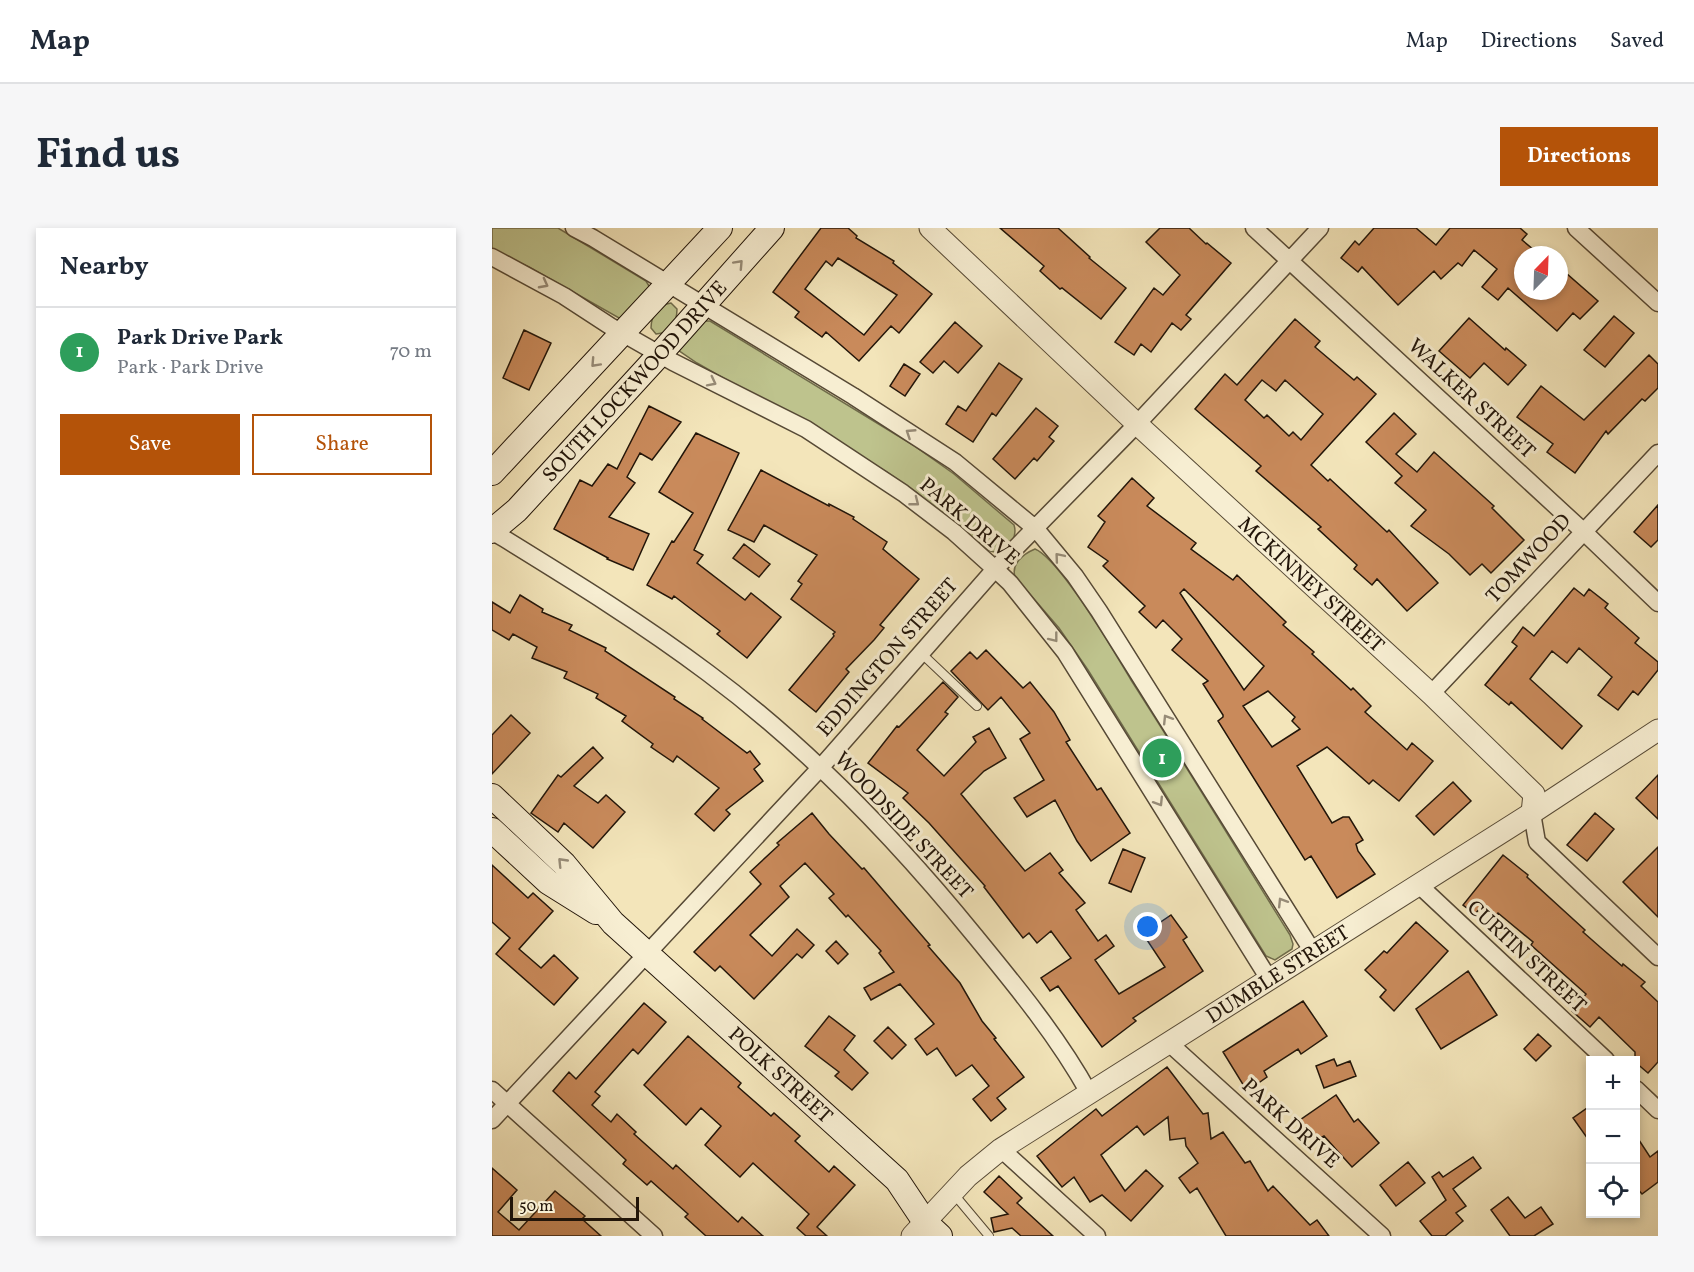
<!DOCTYPE html>
<html lang="en">
<head>
<meta charset="utf-8">
<style>
	body { margin:0; font-family:Vollkorn,serif; background:#f6f6f7; color:#1f2937 }
	.controls { position:absolute; right:18px; bottom:18px; display:grid; overflow:hidden; border-radius:0px; box-shadow:0 3px 9px #0003 }
	.controls button { width:54px; height:54px; display:grid; place-items:center; padding:0; border:0; border-bottom:2px solid #e0e1e3; background:#fff; color:#1f2937; font:30px sans-serif }
	.compass { position:absolute; left:1022px; top:18px; width:54px; height:54px; border-radius:50%; background:#fff; box-shadow:0 3px 9px #0003; rotate:23deg }
	.scale { position:absolute; left:18px; bottom:15px; width:129px; box-sizing:border-box; padding-left:6px; border:3px solid #221509; border-top:0; font-size:16px; line-height:21px; white-space:nowrap; color:#221509; -webkit-text-stroke:4px #f7eed2; paint-order:stroke }
	.you { position:absolute; left:656px; top:699px; width:21px; height:21px; margin:-15px; border:4px solid #fff; border-radius:50%; background:#1a73e8; box-shadow:0 0 0 9px #1a73e833 }
	.badge { display:grid; place-items:center; width:39px; height:39px; border-radius:50%; background:#b45309; color:#fff; font-size:20px; font-weight:700 }
	.pin { position:absolute; translate:-50% -50%; border:3px solid #fff; box-shadow:0 2px 6px #0006 }
	.list { margin:0; padding:0; list-style:none }
	h2 { display:flex; justify-content:space-between; align-items:center; height:78px; margin:0; padding:0 24px; font-size:26px }
	h2 small { font-size:20px; font-weight:400; color:#747a83 }
	.list li { display:grid; grid-template-columns:39px 1fr auto; gap:18px; align-items:center; box-sizing:border-box; height:90px; padding:0 24px; border-top:2px solid #e0e1e3 }
	.list b { display:block; font-size:22px; white-space:nowrap }
	.list p { margin:0; font-size:20px; white-space:nowrap; color:#747a83 }
	.list em { font-size:20px; font-style:normal; color:#747a83 }
	.actions { display:flex; gap:12px; padding:18px 24px }
	.actions a { flex:1; padding:14px 0; border:2px solid #b45309; border-radius:0px; text-align:center; font-size:21px; color:#b45309 }
	.actions .main { background:#b45309; color:#fff }
	.icon { flex:none; width:33px; height:33px; fill:none; stroke:currentColor; stroke-width:2; stroke-linecap:round; stroke-linejoin:round }
	.map { position:relative; flex:none; width:1166px; height:1008px; overflow:hidden; border-radius:0px }
	header { display:flex; align-items:center; gap:36px; box-sizing:border-box; height:84px; padding:0 30px; background:#fff; border-bottom:2px solid #e0e1e3 }
	header strong { font-size:28px }
	nav { display:flex; gap:33px; margin-inline-start:auto; font-size:21px }
	.intro { display:flex; align-items:center; justify-content:space-between; box-sizing:border-box; height:144px; padding:0 36px }
	h1 { margin:0; font-size:42px }
	.button { padding:15px 27px; border-radius:0px; background:#b45309; color:#fff; font-size:21px; font-weight:700 }
	main { display:flex; gap:36px; padding:0 36px }
	aside { flex:1; background:#fff; border-radius:0px; box-shadow:0 3px 9px #0003 }
	.map>svg:first-child { display:block }
	.green { fill:#bec38d; stroke:#706c4b; stroke-width:1.5 }
	.building { fill:#c98a5b; stroke:#221509; stroke-width:1.5; fill-rule:evenodd }
	.lines { fill:none; stroke-linecap:round; stroke-linejoin:round }
	.service-casing { stroke:#564935; stroke-width:10 }
	.minor-casing { stroke:#564935; stroke-width:19 }
	.tertiary-casing { stroke:#564935; stroke-width:23 }
	.secondary-casing { stroke:#221509; stroke-width:26 }
	.service { stroke:#f7eed2; stroke-width:8 }
	.minor { stroke:#f7eed2; stroke-width:16 }
	.tertiary { stroke:#f7eed2; stroke-width:21 }
	.secondary { stroke:#f7eed2; stroke-width:24 }
	.oneway { stroke:#978c78 }
	.labels { text-anchor:middle; stroke-width:6; stroke-linejoin:round; paint-order:stroke }
	.street-label { font-size:21px; fill:#221509; stroke:#f7eed2 }
</style>
</head>
<body>
<header>
<strong>Map</strong>
<nav><a>Map</a><a>Directions</a><a>Saved</a></nav>
</header>
<div class="intro"><h1>Find us</h1><a class="button">Directions</a></div>
<main>
<aside>
<h2>Nearby<small></small></h2>
<ul class="list">
<li><span class="badge" style="background:#2e9e5b">1</span><div><b>Park Drive Park</b><p>Park · Park Drive</p></div><em>70 m</em></li>
</ul>
<div class="actions"><a class="main">Save</a><a>Share</a></div>
</aside>
<div class="map">
<svg width="1166" height="1008" viewBox="0 0 1166 1008">
	<rect width="100%" height="100%" fill="#f3e5ba"/>
	<filter id="stains"><feTurbulence type="fractalNoise" baseFrequency=".00333" numOctaves="4"/><feColorMatrix values="0 0 0 0 .2 0 0 0 0 .09 0 0 0 0 .02 0 0 0 .5 -.17"/></filter>
	<radialGradient id="worn" r=".72"><stop offset=".6" stop-color="#630" stop-opacity="0"/><stop offset="1" stop-color="#630" stop-opacity=".3"/></radialGradient>
	<!-- green -->
	<path class="green" d="M0 0H66L154 53 157 58 156 63 132 89 127 90 37 39 0 21Z
		M179 75 185 81C185 95 178 105 164 106L159 100C159 87 167 77 179 75Z
		M212 93H218L421 217 462 246 522 297C527 312 511 330 496 322L424 264 393 243 205 135 186 122Z
		M543 321C568 331 623 425 639 452 693 536 745 622 798 707L801 716 800 721 783 732 774 728 596 442 567 400 523 349C519 336 531 326 543 321Z"/>
	<!-- building -->
	<path class="building" d="M329 0H356L365 8 364 10 402 33 401 35 440 66 407 105 399 98 367 133 334 104 330 109 303 89 307 84 281 64ZM346 30 405 67 372 107 313 61 334 33 340 38Z
		M508 0H566L598 29 597 30 634 60 609 91 570 60 568 61 548 43 552 38Z
		M668 0H697L714 16 715 15 739 35 694 87 699 91 689 102 680 95 659 124 649 116 642 127 623 114 662 60 671 67 688 47 654 14Z
		M882 0H924L944 17 958 0H1028L1035 6 1030 12 1048 27H1031V63H1067V39L1106 73 1088 91 1081 85 1065 103 1016 60 1006 72 990 59 1005 41 982 22 970 38 966 35 949 51 942 43 906 77 870 39 866 44 849 30 863 13 867 17Z
		M1122 88 1142 105 1113 139 1092 122Z
		M977 90 1013 122 1014 120 1034 137 1016 157 992 135 978 150 947 123Z
		M803 91 828 113 823 119 862 152 865 149 884 166 819 237 836 253 838 251 895 304 897 302 946 355 915 383 885 351 880 357 862 341 865 337 826 301 829 299 764 243 769 238 703 181 733 146 745 157ZM770 152 784 163 793 152 831 186 809 212 801 204 797 208 775 187 772 190 753 172Z
		M463 94 490 118 466 145 452 133 441 145 428 134Z
		M32 102 59 115 37 162 11 150Z
		M1157 127 1166 136V160L1153 173 1150 171 1116 206 1114 203 1083 245 1055 224 1061 216 1025 189 1049 158 1092 192Z
		M507 135 530 151 504 188 500 185 481 214 454 196 466 178 474 183Z
		M412 136 428 146 413 168 398 158Z
		M157 178 189 194 160 232 148 225 135 249 143 255 117 289 157 306 141 342 115 331 116 330 62 301 88 252 100 258 116 236 125 241Z
		M544 180 566 198 557 209 562 213 545 233 542 230 523 251 501 231Z
		M902 185 924 206 904 226 925 244 942 224 1002 278 1000 280 1032 312 999 345 990 336 978 347 957 326 919 298 934 282 903 255 910 248 874 214Z
		M204 205 247 225 202 322 211 327 205 335 253 372 259 365 289 389 255 430 225 406 228 403 182 368 180 371 155 357 180 313 182 314 201 285 167 264Z
		M269 242 337 278V276L362 289 361 291 395 314 391 321 427 351 388 397 392 400 382 412 354 441 357 444 324 484 297 462 342 408 341 406 343 404 299 371 310 356 306 353 325 327 272 297 262 314 236 302Z
		M640 250 662 270 655 278 704 315 699 321 741 352 745 347 794 394 791 397 822 424 820 426 859 462 861 460 879 478 873 484 915 522 920 515 941 533 907 573 881 552 877 556 835 519 805 538 840 595 851 589H857L871 612 864 616 866 623 883 646 845 670 819 628 813 632 726 493 731 489V487L711 456 716 453 680 422 690 411 671 392 664 400 647 384 653 378 611 338 616 333 596 319 613 294 606 288ZM692 361 772 438 752 462 688 365ZM776 463 803 489 800 493 808 501 780 519 751 478Z
		M1166 277V312L1159 319 1142 304Z
		M252 316 278 336 267 349 241 330Z
		M1082 360 1092 368 1097 361 1116 376 1113 380 1147 410 1143 415 1166 434V442L1146 467 1141 463 1126 482 1106 467 1120 449 1087 420 1075 435 1060 423 1038 451 1090 498 1070 521 1019 474 1017 477 993 457 1025 418 1020 414 1031 399 1042 408Z
		M28 367 51 381 50 384 80 397 77 402 114 420 113 423 183 469 182 471 211 490 210 491 255 525 258 523 268 536 262 541 271 553 234 582 238 586 222 603 203 586 227 560 185 528 181 534 159 519 161 516 130 493 134 488 104 470 106 466 72 450 75 444 40 430 45 419 21 406 17 412 0 402V374L18 385Z
		M494 422 531 460 538 454 562 484 578 512 574 514 605 562 609 560 638 605 599 633 585 613 563 572 535 589 522 570 552 552 528 511 538 505 509 469 496 482 459 443 478 424 485 431Z
		M451 454 466 469 453 484 456 486 425 522 452 548 484 514 481 509 497 500 514 530 492 543 469 566 533 643 558 625 571 642 567 645 593 675 584 682 606 713 614 707 622 718 603 732 627 766 673 739 651 706 679 687 695 709 691 712 711 743 641 790 644 793 610 819 566 758 558 763 549 750 579 730 559 703 545 715 537 705 531 710 492 659 493 658 437 595 411 570 416 565 376 535 405 498 407 499Z
		M19 487 38 505 0 546V507Z
		M101 519 111 530 82 558 106 575 114 567 133 584 101 620 72 595 66 604 39 585 66 547 69 549Z
		M1166 547V591L1144 570Z
		M961 554 979 573 942 607 924 588Z
		M320 585 337 606 370 641 372 640 438 717 436 718 468 755 490 793 504 810 502 811 532 849 505 870 514 881 499 893 481 871 497 858 480 837 464 848 445 820 435 827 423 811 442 796 408 756 379 772 372 760 402 744 387 725 389 723 356 687 354 689 337 670 342 666 313 635 288 658 297 669 258 707 280 728 305 701 322 717 310 730 305 726 262 771 228 738 223 743 202 724 269 656 258 644 287 617 285 615Z
		M1103 585 1122 601 1095 633 1075 617Z
		M1166 619V689L1131 654Z
		M631 621 653 630 639 664 617 655Z
		M1011 627 1036 647 1035 649 1093 702 1091 704 1108 719 1130 738 1131 736 1153 754 1149 758 1166 774V834L1156 845 1143 834V824L1107 789 1098 799 1080 783 1094 766 1039 717 1041 714 1006 685 1003 689 990 678 983 686 971 677Z
		M0 637 36 670 41 665 61 683 27 721 49 740 62 727 86 750 62 777 4 726 18 710 0 694Z
		M924 694 956 723 902 783 888 769 894 762 873 742 892 723 895 725Z
		M344 713 356 726 346 736 334 723Z
		M976 743 1005 787 949 821 924 781Z
		M811 773 835 808 809 826 806 821 772 843 775 849 755 863 731 824Z
		M152 775 174 794 146 826 141 821 103 864 108 868 100 877 119 894 125 886 144 904 142 906 181 941 184 937 246 994 250 989 271 1008H214L193 989 196 986 159 953 155 957 131 936 134 932 61 863 77 844 84 851Z
		M337 788 363 808 352 822 376 845 360 862 343 848 347 844 313 818Z
		M396 799 414 817 400 831 382 813Z
		M1046 806 1059 818 1044 833 1032 821Z
		M196 808 249 855 246 859 279 888 282 885 308 908 303 913 337 944 342 938 363 957 325 999 335 1008H314L305 1000 317 986 261 935 248 949 213 917 229 898 209 880 194 897 152 857Z
		M842 831 845 838 858 833 864 848 832 860 824 838Z
		M675 839 711 886 716 885 719 911 731 904 753 935 758 933 776 963 781 958 818 997 825 992 837 1008H734L705 960 698 965 687 950 706 935 694 918 693 910 678 912 676 889 652 907 645 898 609 927 633 963 654 942 671 958 639 993 610 967 598 974 582 949 570 959 545 928 604 881 610 888Z
		M844 867 862 894 866 891 887 915 860 939 832 908 823 913 808 892Z
		M1098 878V914L1081 890Z
		M1143 906 1158 929 1166 923V954L1150 966 1143 958Z
		M981 929 989 940 961 961 974 978 964 985 971 993 953 1008H940L928 993 954 972 940 949 947 944 951 949Z
		M916 934 933 955 904 978 888 957Z
		M0 940 25 962 6 984 27 1002 63 963 93 988 90 991 109 1008H0Z
		M507 948 530 970 525 975 561 1008H529L520 1000 502 1004 499 990 516 986 492 964Z
		M1016 969 1033 990 1049 979 1061 996 1042 1008H1018L999 982Z"/>
	<g class="lines">
		<defs>
			<path id="service" d="M429 425 485 478
				M461 965 497 1008"/>
			<path id="minor" d="M82 0 101 10 361 168 463 234 544 301 583 348 607 383 821 724
				M762 0 1092 304 1166 375
				M1084 0 1166 75
				M0 29 72 68 118 98 181 134 314 201 411 265 462 304 503 341 518 355 573 424 777 751
				M0 303C73 348 147 393 216 445 317 520 404 611 483 708 524 758 566 809 597 865
				M939 466 1166 225
				M1040 585 1045 614 1166 729
				M927 657 1114 832
				M677 815 890 1008
				M1144 861 1166 882
				M0 862 162 1008
				M0 892 329 539 503 341 645 196 828 0
				M509 921 605 1008"/>
			<g id="tertiary">
				<path id="s1" d="M438 0 645 196 939 466 1042 566 1040 585"/>
				<path id="s2" d="M420 1008 476 948 509 921 1040 585 1166 502"/>
			</g>
			<g id="secondary">
				<path d="M0 245 228 0"/>
				<path id="s3" d="M0 303 25 282 168 126 280 0"/>
				<path id="s4" d="M0 568 72 636 121 695 405 952 433 994 448 1008"/>
				<path d="M0 602 56 654 104 684"/>
			</g>
		</defs>
		<!-- service casing -->
		<use href="#service" class="service-casing"/>
		<!-- minor casing -->
		<use href="#minor" class="minor-casing"/>
		<!-- tertiary casing -->
		<use href="#tertiary" class="tertiary-casing"/>
		<!-- secondary casing -->
		<use href="#secondary" class="secondary-casing"/>
		<!-- service -->
		<use href="#service" class="service"/>
		<!-- minor -->
		<use href="#minor" class="minor"/>
		<!-- tertiary -->
		<use href="#tertiary" class="tertiary"/>
		<!-- secondary -->
		<use href="#secondary" class="secondary"/>
	</g>
	<!-- one-way arrows -->
	<defs><path id="oneway-chevron" d="M-2-3.5L2.5 0L-2 3.5" fill="none" stroke-width="1.6" stroke-linecap="round" stroke-linejoin="round" transform="scale(1.5)"/></defs>
	<g class="oneway">
		<use href="#oneway-chevron" transform="translate(247 36) rotate(-47)"/>
		<use href="#oneway-chevron" transform="translate(52 56) rotate(28)"/>
		<use href="#oneway-chevron" transform="translate(103 135) rotate(133)"/>
		<use href="#oneway-chevron" transform="translate(220 154) rotate(27)"/>
		<use href="#oneway-chevron" transform="translate(418 205) rotate(-147)"/>
		<use href="#oneway-chevron" transform="translate(423 274) rotate(38)"/>
		<use href="#oneway-chevron" transform="translate(567 329) rotate(-130)"/>
		<use href="#oneway-chevron" transform="translate(562 410) rotate(52)"/>
		<use href="#oneway-chevron" transform="translate(675 491) rotate(-122)"/>
		<use href="#oneway-chevron" transform="translate(667 574) rotate(58)"/>
		<use href="#oneway-chevron" transform="translate(70 634) rotate(-134)"/>
		<use href="#oneway-chevron" transform="translate(790 674) rotate(-122)"/>
	</g>
	<g class="labels">
		<!-- street labels -->
		<g class="street-label">
			<text dy="7" stroke="none"><textPath href="#s3" startOffset="207">SOUTH LOCKWOOD DRIVE</textPath></text>
			<text transform="translate(980 170) rotate(43)" y="7">WALKER STREET</text>
			<text transform="translate(478 293) rotate(40)" y="7">PARK DRIVE</text>
			<text transform="translate(1036 330) rotate(-47)" y="7">TOMWOOD</text>
			<text dy="7" stroke="none"><textPath href="#s1" startOffset="522">MCKINNEY STREET</textPath></text>
			<text transform="translate(395 429) rotate(-49)" y="7">EDDINGTON STREET</text>
			<text transform="translate(412 597) rotate(47)" y="7">WOODSIDE STREET</text>
			<text transform="translate(1035 728) rotate(43)" y="7">CURTIN STREET</text>
			<text dy="7" stroke="none"><textPath href="#s2" startOffset="452">DUMBLE STREET</textPath></text>
			<text dy="7" stroke="none"><textPath href="#s4" startOffset="402">POLK STREET</textPath></text>
			<text transform="translate(799 895) rotate(42)" y="7">PARK DRIVE</text>
		</g>
	</g>
	<rect width="100%" height="100%" filter="url(#stains)"/>
	<rect width="100%" height="100%" fill="url(#worn)"/>
</svg>
<div class="controls">
<button>+</button>
<button>−</button>
<button><svg class="icon" aria-label="locate" viewBox="0 0 24 24"><circle cx="12" cy="12" r="6"/><path d="M12 2v4M12 18v4M2 12h4M18 12h4"/></svg></button>
</div>
<svg class="compass" viewBox="-18 -18 36 36"><path d="M0-13l5 13h-10z" fill="#e53935"/><path d="M0 13l5-13h-10z" fill="#747a83"/></svg>
<div class="scale">50 m</div>
<div class="you"></div>
<div class="pin badge" style="left:670px;top:530px;background:#2e9e5b">1</div>
</div>
</main>
</body>
</html>
